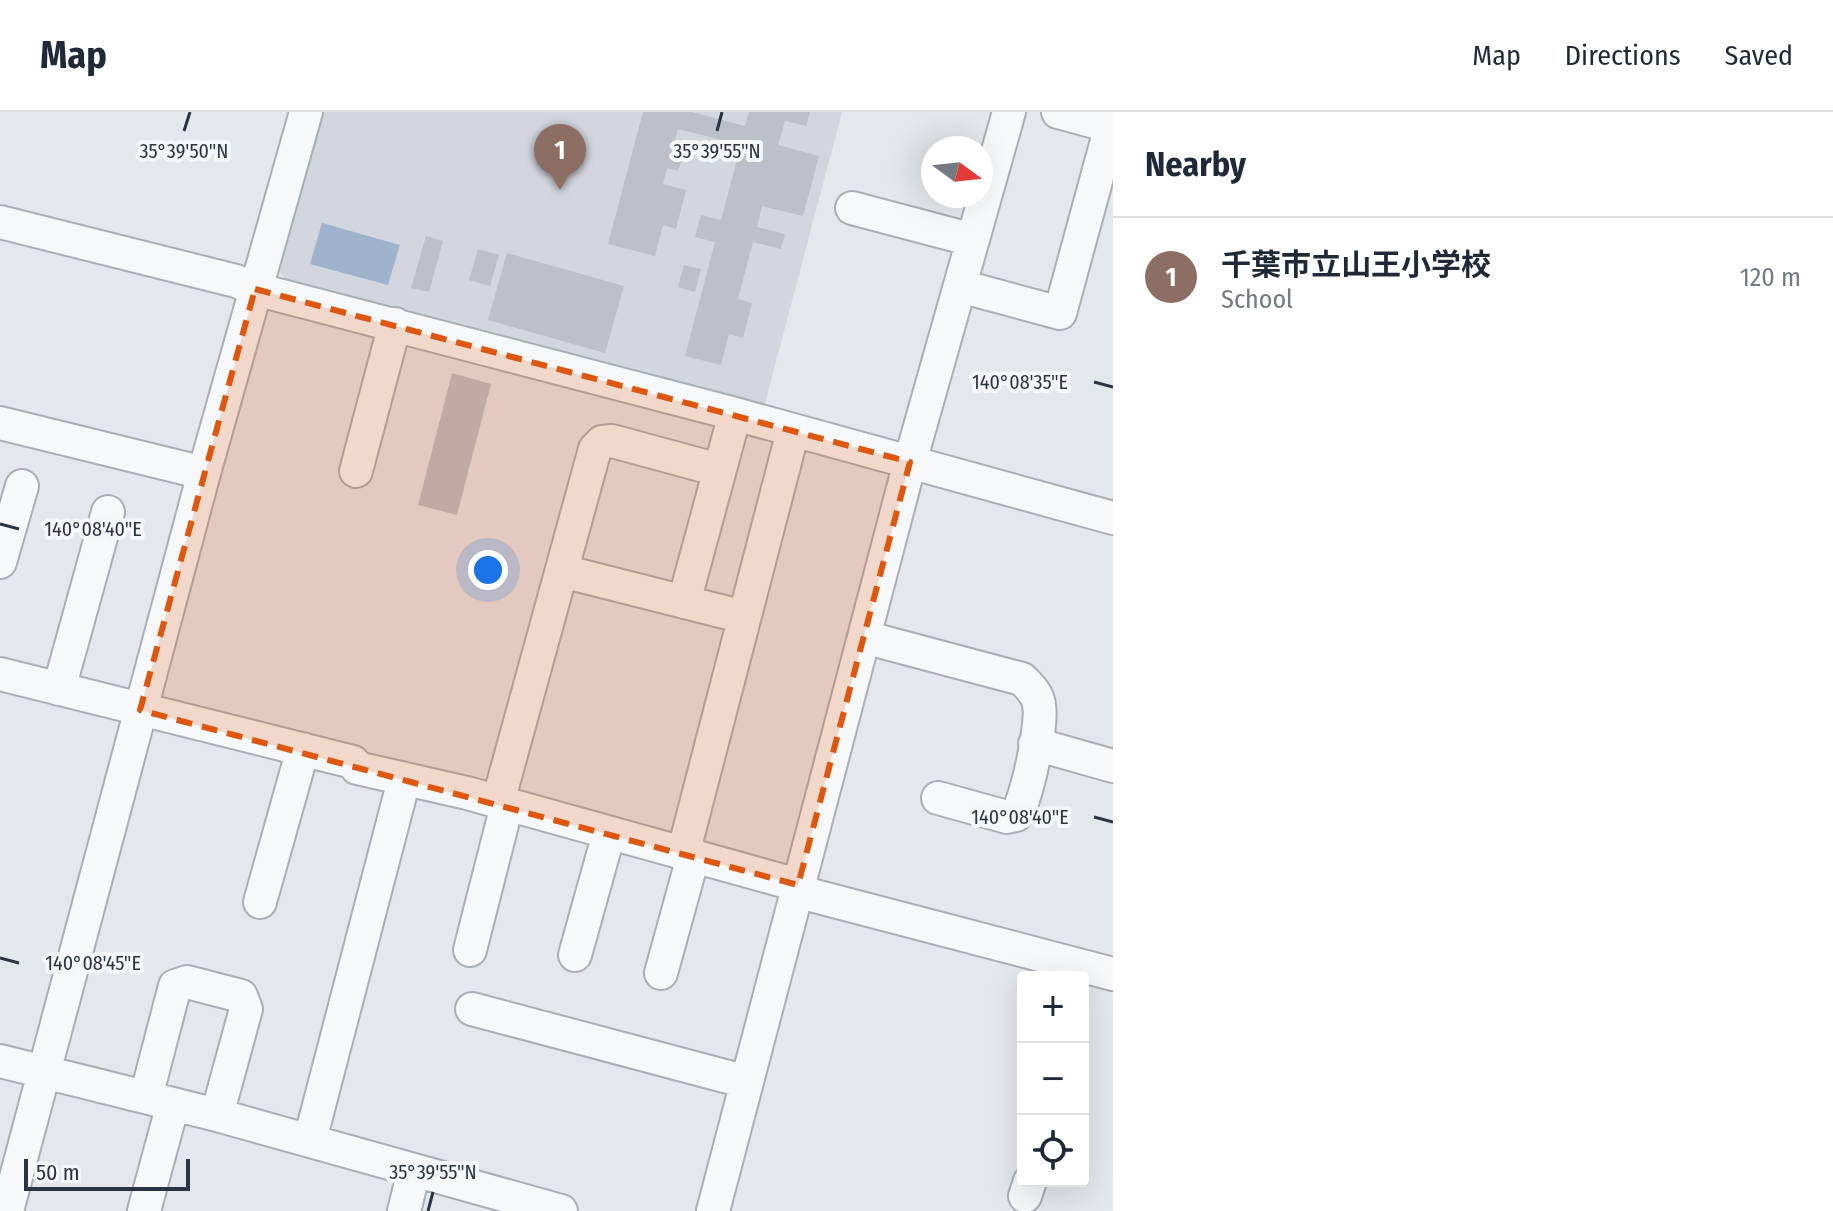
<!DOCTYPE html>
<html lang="en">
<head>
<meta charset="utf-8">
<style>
	body { margin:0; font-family:"Fira Sans Condensed","Noto Sans JP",sans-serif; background:#f6f6f7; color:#1f2937 }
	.controls { position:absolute; right:24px; bottom:24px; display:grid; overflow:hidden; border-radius:8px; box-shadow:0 8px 32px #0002 }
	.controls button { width:72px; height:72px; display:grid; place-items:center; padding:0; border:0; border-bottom:2px solid #e0e1e3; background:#fff; color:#1f2937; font:40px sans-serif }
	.compass { position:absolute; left:921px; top:24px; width:72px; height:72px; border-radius:50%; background:#fff; box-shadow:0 8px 32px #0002; rotate:105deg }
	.scale { position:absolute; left:24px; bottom:20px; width:166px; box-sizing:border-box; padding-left:8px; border:4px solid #2b3445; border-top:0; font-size:22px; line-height:28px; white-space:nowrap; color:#2b3445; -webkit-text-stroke:6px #f4f6f9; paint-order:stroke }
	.you { position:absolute; left:488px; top:458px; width:28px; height:28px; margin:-20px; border:6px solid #fff; border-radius:50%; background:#1a73e8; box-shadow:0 0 0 12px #1a73e833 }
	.badge { display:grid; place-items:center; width:52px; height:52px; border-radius:50%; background:#d1495b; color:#fff; font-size:26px; font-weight:700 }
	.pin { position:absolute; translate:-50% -66px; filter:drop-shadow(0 2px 4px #0008) }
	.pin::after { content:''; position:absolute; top:42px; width:28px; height:24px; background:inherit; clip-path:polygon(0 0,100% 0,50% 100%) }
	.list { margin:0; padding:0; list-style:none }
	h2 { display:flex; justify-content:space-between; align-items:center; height:104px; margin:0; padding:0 32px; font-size:34px }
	h2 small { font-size:26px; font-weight:400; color:#747a83 }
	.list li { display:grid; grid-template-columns:52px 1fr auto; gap:24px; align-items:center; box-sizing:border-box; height:120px; padding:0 32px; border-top:2px solid #e0e1e3 }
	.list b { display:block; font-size:30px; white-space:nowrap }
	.list p { margin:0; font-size:26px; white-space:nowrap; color:#747a83 }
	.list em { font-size:26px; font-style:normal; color:#747a83 }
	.icon { flex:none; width:44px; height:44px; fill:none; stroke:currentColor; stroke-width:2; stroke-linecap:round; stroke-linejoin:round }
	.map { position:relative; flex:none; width:1113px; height:1099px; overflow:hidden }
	header { display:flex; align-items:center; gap:48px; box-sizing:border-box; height:112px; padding:0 40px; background:#fff; border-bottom:2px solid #e0e1e3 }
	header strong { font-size:38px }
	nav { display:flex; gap:44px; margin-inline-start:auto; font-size:28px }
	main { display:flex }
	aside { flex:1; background:#fff }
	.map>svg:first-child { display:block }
	.built { fill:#d2d6de }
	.water { fill:#9fb4cc }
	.building { fill:#bbc0ca }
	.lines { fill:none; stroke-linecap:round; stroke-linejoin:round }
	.minor-casing { stroke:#a9aeb7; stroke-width:36 }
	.minor { stroke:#f7f8fa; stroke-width:32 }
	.marked { fill:#df570f; fill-opacity:0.2; stroke:#df570f; stroke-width:6; stroke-dasharray:16 10; stroke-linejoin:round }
	.ticks { fill:none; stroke:#2b3445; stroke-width:3 }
	.ticks-label { font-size:20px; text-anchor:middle; fill:#2b3445; stroke:#f4f6f9; stroke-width:8; stroke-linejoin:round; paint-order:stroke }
</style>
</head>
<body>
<header>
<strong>Map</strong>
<nav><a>Map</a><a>Directions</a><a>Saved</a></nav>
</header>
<main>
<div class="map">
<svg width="1113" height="1099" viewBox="0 0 1113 1099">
	<rect width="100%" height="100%" fill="#e4e7ec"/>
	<!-- built -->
	<path class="built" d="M320 0H842L764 295 286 168 277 156Z"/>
	<!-- water -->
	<path class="water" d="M322 111 400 133 388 173 310 152Z"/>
	<!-- building -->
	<path class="building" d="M643 0H692L745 14 749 0H810L806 14 785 9 778 33 819 44 803 104 762 94 757 115 785 122 781 137 753 130 738 187 752 191 743 226 729 222 721 253 685 244 715 130 695 125 701 103 721 108 741 33 678 17 670 45 682 48 678 59 667 56 663 72 686 78 676 117 663 113 655 144 608 132Z
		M426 124 443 129 429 180 411 176Z
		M478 137 499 143 490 174 469 168Z
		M507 141 624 174 605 241 488 208Z
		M684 153 701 157 695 180 678 175Z
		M452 261 491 272 457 403 418 393Z"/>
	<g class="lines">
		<defs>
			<path id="minor" d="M1058 0 1113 15
				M852 96 973 128
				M0 110 236 169 255 177 735 302 1113 406
				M960 174 1060 201 1111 14
				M0 311 204 361
				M356 359 395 212
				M0 450 22 374
				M562 459 744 505
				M684 490 735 302
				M864 525 1022 567C1029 574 1038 582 1039 593 1043 611 1027 687 1016 703L1007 705 938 686
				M0 562 353 650 357 656 467 681 798 773 811 783 1113 862
				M59 577 108 400
				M1035 632 1113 654
				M498 690 595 337 602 330 612 329 719 358
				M683 742 793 319
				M260 790 303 637
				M470 838 507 693
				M575 843 609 721
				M661 861 693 745
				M472 897 747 970
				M0 949 217 1003 561 1099
				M146 985 175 874 187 870 241 884 246 897 217 1003
				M310 1028 404 668
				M1025 1084 1030 1069
				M7 1099 204 361 306 0
				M144 1099 173 992
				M404 1099 414 1059
				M713 1099 910 350 1009 0"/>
		</defs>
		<!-- minor casing -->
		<use href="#minor" class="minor-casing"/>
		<!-- minor -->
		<use href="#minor" class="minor"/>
	</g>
	<!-- marked area -->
	<path class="marked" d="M255 177 910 350 798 773 140 598Z"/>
	<!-- ticks -->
	<path class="ticks" d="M184 19 190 0M717 19 722 0M1094 270 1113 275M0 412 19 417M1094 705 1113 710M0 846 19 851M428 1099 433 1080"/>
	<g class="ticks-label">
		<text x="184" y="46">35°39'50"N</text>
		<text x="717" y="46">35°39'55"N</text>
		<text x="1020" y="277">140°08'35"E</text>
		<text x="93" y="424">140°08'40"E</text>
		<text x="1020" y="712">140°08'40"E</text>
		<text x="93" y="858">140°08'45"E</text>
		<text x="433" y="1067">35°39'55"N</text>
	</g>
</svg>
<div class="controls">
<button>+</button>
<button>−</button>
<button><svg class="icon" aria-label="locate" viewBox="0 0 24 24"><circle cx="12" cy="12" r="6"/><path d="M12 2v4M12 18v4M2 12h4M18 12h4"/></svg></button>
</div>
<svg class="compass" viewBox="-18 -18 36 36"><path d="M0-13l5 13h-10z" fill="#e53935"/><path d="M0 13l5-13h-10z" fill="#747a83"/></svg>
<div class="scale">50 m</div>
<div class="you"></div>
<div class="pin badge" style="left:560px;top:78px;background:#8d6e63">1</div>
</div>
<aside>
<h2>Nearby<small></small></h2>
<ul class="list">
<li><span class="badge" style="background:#8d6e63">1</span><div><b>千葉市立山王小学校</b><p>School</p></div><em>120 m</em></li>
</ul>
</aside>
</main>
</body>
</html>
